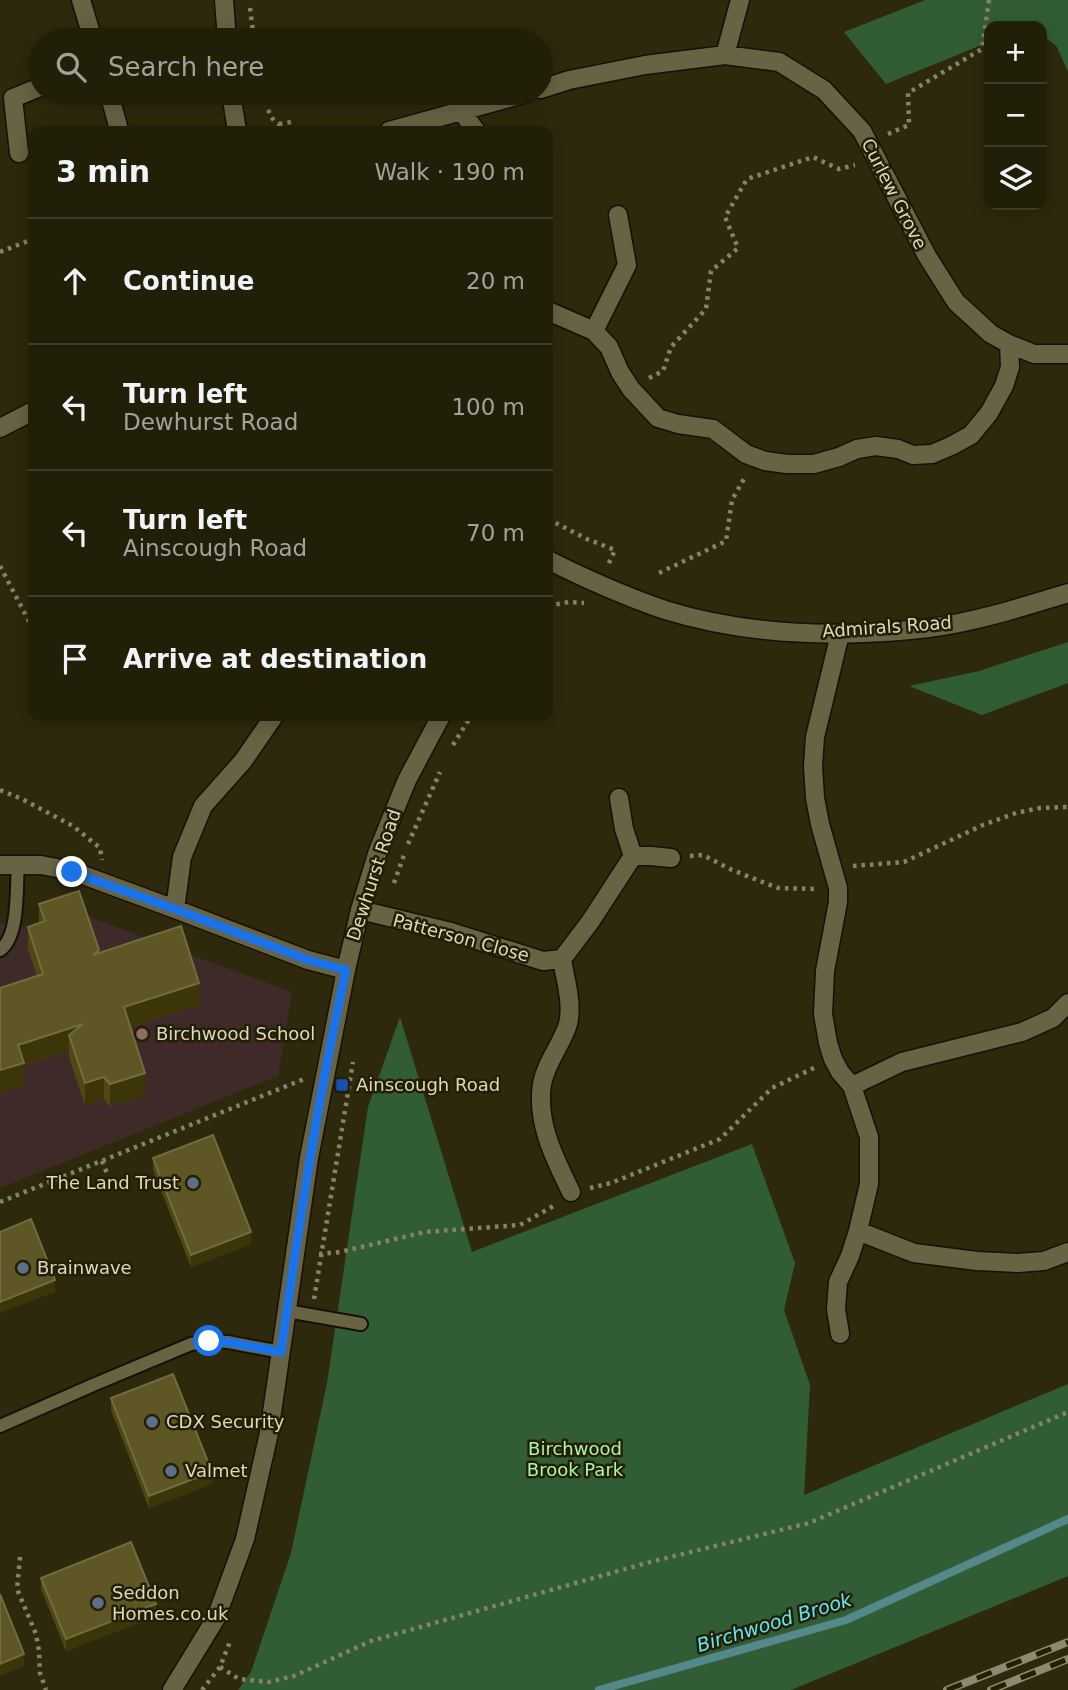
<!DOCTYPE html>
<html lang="en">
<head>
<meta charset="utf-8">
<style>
	body { margin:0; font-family:"DejaVu Sans",sans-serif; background:#2a2712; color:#f1f3f6 }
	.controls { position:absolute; right:21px; top:21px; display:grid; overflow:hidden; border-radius:14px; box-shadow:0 4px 18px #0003 }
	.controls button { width:63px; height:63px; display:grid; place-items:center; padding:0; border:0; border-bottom:2px solid #3f3d2a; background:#221f09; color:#f1f3f6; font:35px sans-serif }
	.stop { position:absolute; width:21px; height:21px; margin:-16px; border:5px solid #1a73e8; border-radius:50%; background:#fff }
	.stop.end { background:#1a73e8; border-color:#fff; box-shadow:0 2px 7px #0008 }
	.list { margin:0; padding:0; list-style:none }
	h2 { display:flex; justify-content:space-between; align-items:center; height:91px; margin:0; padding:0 28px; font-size:30px }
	h2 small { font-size:23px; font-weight:400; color:#a2a29c }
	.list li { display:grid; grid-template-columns:46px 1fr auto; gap:21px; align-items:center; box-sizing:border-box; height:126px; padding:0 28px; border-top:2px solid #3f3d2a }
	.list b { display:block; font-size:26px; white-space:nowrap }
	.list p { margin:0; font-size:23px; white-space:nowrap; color:#a2a29c }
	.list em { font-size:23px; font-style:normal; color:#a2a29c }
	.icon { flex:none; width:38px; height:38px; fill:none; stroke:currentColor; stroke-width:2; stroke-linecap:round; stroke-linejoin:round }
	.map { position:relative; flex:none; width:1068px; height:1690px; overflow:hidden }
	.search { position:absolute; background:#221f09; box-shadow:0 4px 18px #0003; left:28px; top:28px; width:525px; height:77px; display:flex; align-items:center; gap:18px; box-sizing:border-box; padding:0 24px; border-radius:38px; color:#a2a29c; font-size:26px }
	.panel { position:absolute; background:#221f09; box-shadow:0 4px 18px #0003; left:28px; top:126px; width:525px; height:595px; border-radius:14px }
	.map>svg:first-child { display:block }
	.education { fill:#3e2a29 }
	.green { fill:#315d36 }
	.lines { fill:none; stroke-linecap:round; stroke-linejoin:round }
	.stream { stroke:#558889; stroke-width:8 }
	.service-casing { stroke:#161100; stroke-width:16 }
	.minor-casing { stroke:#161100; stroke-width:21 }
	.tertiary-casing { stroke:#161100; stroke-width:21 }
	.path { stroke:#86826b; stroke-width:4.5; stroke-dasharray:3.5 5; stroke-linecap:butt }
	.service { stroke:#696345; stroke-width:12 }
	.minor { stroke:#696345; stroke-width:18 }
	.tertiary { stroke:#696345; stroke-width:18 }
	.rail-casing { stroke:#8d8973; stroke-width:8 }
	.rail { stroke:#241f03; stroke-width:5; stroke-dasharray:16; stroke-linecap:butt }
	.wall { fill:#504812 }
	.shaded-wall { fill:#3c3507 }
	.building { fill:#5e5725; stroke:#726c3e; stroke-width:2 }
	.route { stroke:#1a73e8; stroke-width:9 }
	.education-dot { fill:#8d6e63; stroke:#241f03; stroke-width:2.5 }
	.transit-dot { fill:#1a4fb4; stroke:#241f03; stroke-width:2.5 }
	.service-dot { fill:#5c6f8a; stroke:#241f03; stroke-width:2.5 }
	.labels { text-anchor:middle; stroke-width:5; stroke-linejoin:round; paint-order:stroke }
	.street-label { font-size:18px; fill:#dbd8c7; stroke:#241f03 }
	.poi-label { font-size:18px; fill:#dbd8c7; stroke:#241f03; text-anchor:start }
	.park-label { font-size:18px; fill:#aaf5b0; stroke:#241f03 }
	.water-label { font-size:19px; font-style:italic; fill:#60e7fb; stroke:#241f03 }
</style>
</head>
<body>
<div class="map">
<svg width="1068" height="1690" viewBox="0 0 1068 1690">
	<rect width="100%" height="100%" fill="#2e290c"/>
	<!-- education -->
	<path class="education" d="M76 912 292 992 278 1076 0 1188V923L35 928Z"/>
	<!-- green -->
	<path class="green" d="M925 0H1068V72L1057 47 1042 34V26H1033L1031 25 1027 26H989V42L886 84 844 32Z
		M1068 642V683L982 715 909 686 979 671Z
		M400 1017 472 1252 752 1144 795 1263 784 1310 810 1385 804 1495 1068 1384V1576L791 1690H238L251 1672 291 1553 327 1383 368 1107Z"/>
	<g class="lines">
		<!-- stream -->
		<path class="stream" d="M599 1690 846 1620 1068 1519"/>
		<defs>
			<path id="service" d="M0 950C20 936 16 886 18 864
				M287 1311 361 1324
				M0 1426 93 1385 191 1344 209 1341 228 1342 281 1352"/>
			<path id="minor" d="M81 0 93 40
				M725 55 740 0
				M541 89 569 80 645 65 725 55 779 62 824 90 862 131 927 256 956 302 991 334 1009 344 1034 354H1068
				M109 93 118 126
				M462 112 476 131
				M389 131 527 93
				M19 153 13 98 40 87
				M548 311 594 331 609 347 620 372 631 389 658 418 678 424 713 429 746 454 765 461 787 464H814L839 457 857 449 876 446 898 449 913 455 932 454 951 446 971 435 989 413 1004 386 1010 367 1009 344
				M594 331 627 265 618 215
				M0 428 33 411
				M840 634 815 737 813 766 815 798 820 824 838 888V902L825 971 823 1014 828 1043 833 1059 840 1072 852 1086 869 1137V1184L858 1231 850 1256 838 1282 836 1309 840 1334
				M619 798 624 829 633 856H651L671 858
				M0 865H41L72 871 175 909 308 960 346 970
				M175 909 182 857 203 806 243 761 274 716
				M360 910 451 932 543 961 562 959
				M852 1086 902 1062 1022 1032 1053 1018 1068 1003
				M571 1192C555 1159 536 1123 542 1084 546 1062 562 1044 568 1024 573 1003 565 979 562 959L590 922 633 856
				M858 1231 914 1253 977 1261 1018 1263 1044 1261 1068 1252"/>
			<path id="tertiary" d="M224 0 227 40
				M231 93 237 131
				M548 560C586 579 624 596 665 610 749 636 842 638 929 628 976 622 1022 607 1068 593
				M172 1690 216 1618 245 1539 269 1433 309 1158 346 970 360 910 378 851 407 780 441 716"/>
		</defs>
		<!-- service casing -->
		<use href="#service" class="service-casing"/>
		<!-- minor casing -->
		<use href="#minor" class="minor-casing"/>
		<!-- tertiary casing -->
		<use href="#tertiary" class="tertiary-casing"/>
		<!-- path -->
		<path class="path" d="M250 8 254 40
			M265 93C267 104 268 119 279 124L280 131
			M133 102 152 93
			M279 124 291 122
			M888 134 909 125 908 93 982 49 989 0
			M0 252 33 239
			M649 378 663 371 671 347 706 309 711 271 738 248 725 217 747 179 813 157 839 169 855 165
			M548 519 587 539 615 550 608 565
			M0 566 33 629
			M659 573 726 541 732 500 745 477
			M548 606 569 602 584 603
			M453 745 471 716
			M0 790 22 799 73 826 100 848 102 860
			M408 844 440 772
			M690 856 703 855 732 870 778 888 818 889
			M853 866 904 862 983 825 1016 813 1040 808 1068 807
			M394 883 405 852
			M102 1161 108 1176
			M590 1188 611 1183 720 1139 772 1088 816 1067
			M0 1202 304 1079
			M319 1254 340 1252 425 1232 520 1225 555 1205
			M314 1299 353 1062
			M20 1557 17 1589 36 1634 39 1651 40 1673 46 1690
			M220 1667 239 1679 268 1682 294 1676 371 1641 650 1562 809 1523 1068 1412
			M202 1690 220 1667 231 1639"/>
		<!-- service -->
		<use href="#service" class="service"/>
		<!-- minor -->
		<use href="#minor" class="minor"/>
		<!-- tertiary -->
		<use href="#tertiary" class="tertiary"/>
		<defs>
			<path id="rail" d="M947 1690 1068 1642
				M991 1690 1068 1659"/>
		</defs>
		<!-- rail casing -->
		<use href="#rail" class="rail-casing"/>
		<!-- rail -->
		<use href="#rail" class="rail"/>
	</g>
	<!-- wall -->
	<path class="wall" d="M39 904 99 953 199 1005 131 1027 145 1095 110 1107 104 1099 85 1105 69 1057V1051L24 1065V1085L0 1093 37 976 28 949V927L39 923Z
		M153 1158 251 1244 191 1267 153 1170Z
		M111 1398 212 1484 149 1508 111 1410Z
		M41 1578 156 1616 66 1651 41 1589Z"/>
	<!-- shaded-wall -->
	<path class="shaded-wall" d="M199 983V1005L124 1029V1007Z
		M83 1024 69 1035V1051L24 1065V1085L0 1093V1070L18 1045Z
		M145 1073V1095L110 1107V1084Z
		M104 1077V1099L85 1105V1083Z
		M251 1232V1244L191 1267V1255Z
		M55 1280V1292L0 1313V1302Z
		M212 1472V1484L149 1508V1496Z
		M156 1604V1616L66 1651V1639Z
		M24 1654V1666L0 1676V1664Z"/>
	<!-- building -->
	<path class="building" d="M79 891 99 950 93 955 181 926 199 983 124 1007 145 1073 110 1084 104 1077 85 1083 69 1035 83 1024 18 1045 24 1063 0 1070V988L43 974 28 927 45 921 39 904Z
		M213 1135 251 1232 191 1255 153 1158Z
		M31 1219 55 1280 0 1302V1232Z
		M173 1374 212 1472 149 1496 111 1398Z
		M131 1542 156 1604 66 1639 41 1578Z
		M0 1594 24 1654 0 1664Z"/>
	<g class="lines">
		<!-- route -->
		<path class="route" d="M72 872 175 909 308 960 346 970C318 1097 299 1224 281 1352L228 1342 209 1341"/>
	</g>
	<!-- markers -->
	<circle class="education-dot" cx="142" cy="1034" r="7"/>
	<rect class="transit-dot" x="335" y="1078" width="14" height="14" rx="3.5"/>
	<g class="service-dot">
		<circle cx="193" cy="1183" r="7"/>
		<circle cx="23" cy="1268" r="7"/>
		<circle cx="152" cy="1422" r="7"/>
		<circle cx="171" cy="1471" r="7"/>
		<circle cx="98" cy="1603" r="7"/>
	</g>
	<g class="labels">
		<!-- street labels -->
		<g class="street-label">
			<text transform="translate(894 194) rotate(63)" y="6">Curlew Grove</text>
			<text transform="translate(887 627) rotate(-4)" y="6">Admirals Road</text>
			<text transform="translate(374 875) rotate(-72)" y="6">Dewhurst Road</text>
			<text transform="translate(461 938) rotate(15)" y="6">Patterson Close</text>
		</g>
		<!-- poi labels -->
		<g class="poi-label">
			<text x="156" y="1040">Birchwood School</text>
			<text x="356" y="1091">Ainscough Road</text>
			<text x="179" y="1189" text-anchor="end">The Land Trust</text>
			<text x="37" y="1274">Brainwave</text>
			<text x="166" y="1428">CDX Security</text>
			<text x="185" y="1477">Valmet</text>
			<text x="112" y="1599">Seddon<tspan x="112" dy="21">Homes.co.uk</tspan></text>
		</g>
		<!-- park labels -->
		<g class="park-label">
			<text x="575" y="1455">Birchwood<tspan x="575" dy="21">Brook Park</tspan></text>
		</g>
		<!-- water labels -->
		<g class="water-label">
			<text transform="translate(774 1622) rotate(-17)" y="7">Birchwood Brook</text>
		</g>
	</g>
</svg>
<div class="controls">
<button>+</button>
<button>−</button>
<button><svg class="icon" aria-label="layers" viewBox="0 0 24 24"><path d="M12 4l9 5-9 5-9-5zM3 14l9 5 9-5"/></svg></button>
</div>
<div class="stop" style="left:209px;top:1341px"></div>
<div class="stop end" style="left:72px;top:872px"></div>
<div class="search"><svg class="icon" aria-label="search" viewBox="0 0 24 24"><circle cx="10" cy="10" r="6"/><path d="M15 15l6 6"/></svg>Search here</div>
<section class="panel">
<h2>3 min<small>Walk · 190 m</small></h2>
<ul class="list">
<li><svg class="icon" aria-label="ahead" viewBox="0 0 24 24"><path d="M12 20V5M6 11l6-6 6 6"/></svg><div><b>Continue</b></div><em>20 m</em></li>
<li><svg class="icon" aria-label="left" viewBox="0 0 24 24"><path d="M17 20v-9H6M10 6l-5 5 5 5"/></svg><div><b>Turn left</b><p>Dewhurst Road</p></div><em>100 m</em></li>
<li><svg class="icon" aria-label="left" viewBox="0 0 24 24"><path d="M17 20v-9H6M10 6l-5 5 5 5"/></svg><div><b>Turn left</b><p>Ainscough Road</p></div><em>70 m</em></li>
<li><svg class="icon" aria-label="arrive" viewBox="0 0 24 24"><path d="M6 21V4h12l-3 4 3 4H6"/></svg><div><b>Arrive at destination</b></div></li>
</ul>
</section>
</div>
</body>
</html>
